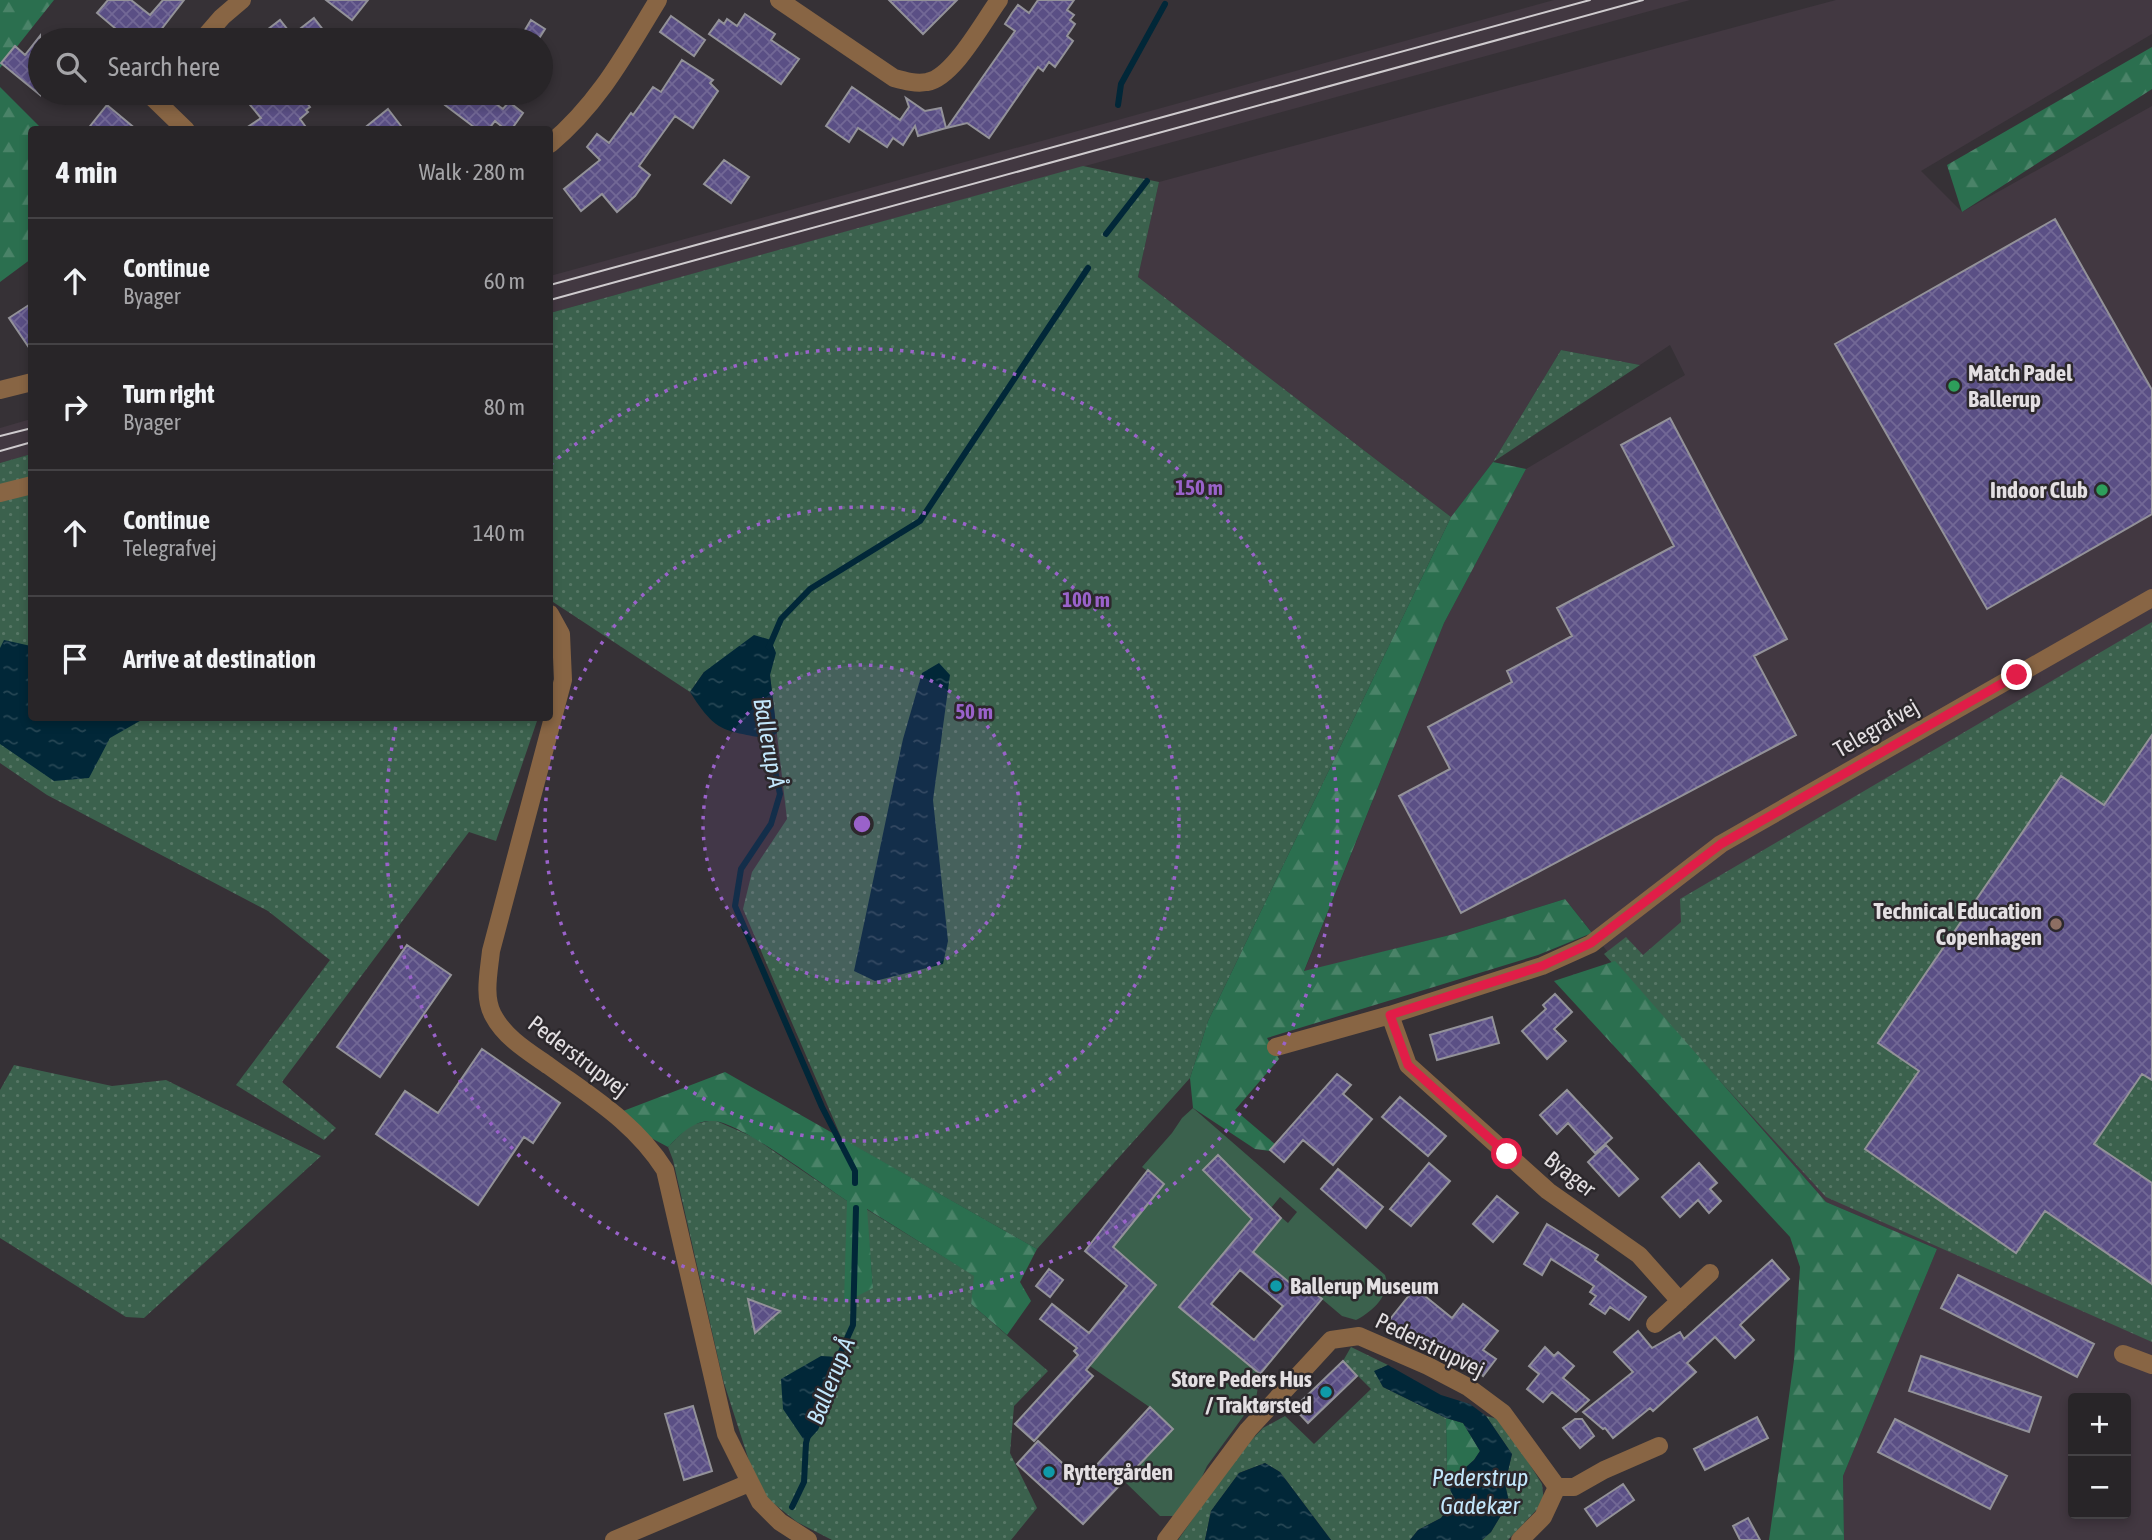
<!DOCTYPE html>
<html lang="en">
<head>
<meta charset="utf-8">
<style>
	body { margin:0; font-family:"Asap Condensed",sans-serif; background:#343134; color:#f1f3f6 }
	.controls { position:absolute; right:21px; bottom:21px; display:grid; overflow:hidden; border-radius:7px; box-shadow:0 4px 10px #0003 }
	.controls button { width:63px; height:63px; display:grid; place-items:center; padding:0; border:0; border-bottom:2px solid #444245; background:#282528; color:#f1f3f6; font:35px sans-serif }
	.stop { position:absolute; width:21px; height:21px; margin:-16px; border:5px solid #e11d48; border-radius:50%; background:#fff }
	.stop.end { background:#e11d48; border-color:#fff; box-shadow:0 2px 7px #0008 }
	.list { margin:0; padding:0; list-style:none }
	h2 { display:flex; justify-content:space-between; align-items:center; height:91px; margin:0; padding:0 28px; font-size:30px }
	h2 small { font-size:23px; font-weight:400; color:#a5a5a8 }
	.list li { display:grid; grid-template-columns:46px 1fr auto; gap:21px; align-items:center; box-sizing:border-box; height:126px; padding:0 28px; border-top:2px solid #444245 }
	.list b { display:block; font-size:26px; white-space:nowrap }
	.list p { margin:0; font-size:23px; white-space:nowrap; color:#a5a5a8 }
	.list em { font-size:23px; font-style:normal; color:#a5a5a8 }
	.icon { flex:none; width:38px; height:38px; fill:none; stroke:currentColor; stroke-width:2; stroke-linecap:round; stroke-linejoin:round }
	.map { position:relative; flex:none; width:2152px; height:1540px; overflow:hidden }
	.search { position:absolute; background:#282528; box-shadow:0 4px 10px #0003; left:28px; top:28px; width:525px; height:77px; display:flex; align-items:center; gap:18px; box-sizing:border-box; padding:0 24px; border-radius:38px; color:#a5a5a8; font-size:26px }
	.panel { position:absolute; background:#282528; box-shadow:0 4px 10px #0003; left:28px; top:126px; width:525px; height:595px; border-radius:7px }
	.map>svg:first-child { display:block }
	.built { fill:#423841; fill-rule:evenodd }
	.grass { fill:url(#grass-dots) }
	.forest { fill:url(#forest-firs) }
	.garden { fill:#3b614d }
	.water { fill:url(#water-ripples) }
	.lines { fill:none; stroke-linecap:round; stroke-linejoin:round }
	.stream { stroke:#012738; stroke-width:6 }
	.building { fill:url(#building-cross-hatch); stroke:#939299; stroke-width:2; fill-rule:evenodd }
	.minor { stroke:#886544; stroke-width:18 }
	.tram { stroke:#cfcbce; stroke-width:2 }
	.route { stroke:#e11d48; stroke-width:9 }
	.ring { fill:none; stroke:#9a62ca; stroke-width:3.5; stroke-dasharray:3.5 7 }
	.leisure-dot { fill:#2e9e5b; stroke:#2c282c; stroke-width:2.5 }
	.education-dot { fill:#8d6e63; stroke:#2c282c; stroke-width:2.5 }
	.culture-dot { fill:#0f9aa8; stroke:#2c282c; stroke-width:2.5 }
	.labels { text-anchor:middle; stroke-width:5; stroke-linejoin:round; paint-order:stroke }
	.poi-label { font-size:23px; font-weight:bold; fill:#e3dfe2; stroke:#2c282c; text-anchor:start }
	.street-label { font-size:23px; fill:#e3dfe2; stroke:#2c282c }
	.water-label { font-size:24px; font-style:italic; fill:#c2e6fb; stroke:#2c282c }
	.centre { fill:#9a62ca; stroke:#2c282c; stroke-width:3.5 }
	.ring-label { font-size:21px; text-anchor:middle; font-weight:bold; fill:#9a62ca; stroke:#2c282c; stroke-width:5; stroke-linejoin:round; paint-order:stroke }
</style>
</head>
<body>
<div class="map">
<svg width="2152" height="1540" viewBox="0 0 2152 1540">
	<defs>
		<pattern id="grass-dots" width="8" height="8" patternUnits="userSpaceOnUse" patternTransform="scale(1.75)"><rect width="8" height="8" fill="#3b614d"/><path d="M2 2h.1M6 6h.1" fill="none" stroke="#577766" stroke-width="1.8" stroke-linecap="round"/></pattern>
		<pattern id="forest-firs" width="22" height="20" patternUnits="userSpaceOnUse" patternTransform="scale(1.75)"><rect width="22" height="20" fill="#2b6f4f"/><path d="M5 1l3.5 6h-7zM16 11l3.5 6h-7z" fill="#4a8368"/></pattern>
		<pattern id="water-ripples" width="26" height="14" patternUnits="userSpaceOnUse" patternTransform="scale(1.75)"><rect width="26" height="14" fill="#012738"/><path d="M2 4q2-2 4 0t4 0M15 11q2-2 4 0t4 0" fill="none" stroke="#264654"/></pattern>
		<pattern id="building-cross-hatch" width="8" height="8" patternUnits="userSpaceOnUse" patternTransform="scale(1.75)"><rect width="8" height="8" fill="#5a4f85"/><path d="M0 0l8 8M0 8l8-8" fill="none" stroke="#726896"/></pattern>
	</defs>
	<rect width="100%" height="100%" fill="#363136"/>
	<!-- built -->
	<path class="built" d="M1554 0H1690L550 313V276Z
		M1836 0H2152V34L1921 171 1962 212 2152 106V1540H1844L1843 1476 1937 1249 1826 1202 1615 961 1565 899 1450 935 1304 972 1444 623 1526 469 1685 375 1670 345 1640 365 1561 350 1493 462 1451 517 1138 277 1159 182ZM2073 1398H2126V1514H2073Z
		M31 419V454L0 463V428Z"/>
	<!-- grass -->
	<path class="grass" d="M1083 166 1159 182 1138 277 1451 517 1208 1021 1190 1078 1037 1249 842 1139 743 909 752 872 787 819 770 675 704 672 690 692 550 600V313Z
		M1561 350 1640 365 1493 462Z
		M31 454 32 718H538L496 841 469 832 282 1082 336 1128 324 1140 236 1085 330 960 268 911 47 795 0 763V463Z
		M2152 622V1342L1826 1197 1604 954 1626 937 1643 955 1681 922 1680 899Z
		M14 1065 112 1086 166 1080 321 1156 144 1318 126 1317 0 1238V1090Z
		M714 1120 753 1137 847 1201 873 1287 866 1209 975 1276 971 1304 1048 1371 1014 1406 1010 1453 1037 1508 1011 1540H832L797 1522 768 1499 752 1470 723 1380 673 1160 668 1147 690 1125Z
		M1351 1347 1388 1365 1375 1371 1383 1387 1446 1418 1447 1484 1455 1499 1441 1518 1418 1530 1410 1540H1331L1280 1472 1265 1463 1239 1473 1211 1511 1205 1540H1178L1239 1453 1263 1428 1285 1416 1314 1444 1371 1389 1343 1361Z
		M1486 1416 1502 1420 1542 1484 1544 1502 1508 1540H1482L1491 1532 1509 1502 1505 1484 1512 1454Z"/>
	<!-- forest -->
	<path class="forest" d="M0 0H54L0 68Z
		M2152 47V89L1962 212 1947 165Z
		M0 87 42 129 32 130 31 259 0 282Z
		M1493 462 1526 469 1444 623 1304 971 1450 935 1565 899 1592 933 1538 955 1267 1038 1279 1059 1235 1110 1276 1145 1270 1151 1255 1149 1193 1108 1190 1078 1208 1021 1451 517Z
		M1615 961 1826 1202 1937 1249 1843 1476 1844 1540H1769L1794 1360 1800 1267 1790 1237 1554 981Z
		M725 1072 1037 1249 1020 1282 1031 1301 1007 1335 971 1304 974 1276 867 1209 873 1288 844 1303 847 1201C821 1184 739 1121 713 1121 693 1120 681 1134 668 1147L610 1116Z
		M1446 1418 1463 1423 1480 1451 1474 1460 1447 1484Z"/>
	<!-- garden -->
	<path class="garden" d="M1193 1108 1385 1275C1392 1294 1372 1312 1356 1320L1342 1316 1303 1283 1297 1289 1253 1252 1282 1218 1288 1223 1297 1212 1280 1197 1250 1234 1180 1307 1260 1374 1256 1399 1207 1466 1194 1494 1174 1516H1160L1124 1481 1172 1429 1148 1406 1090 1366 1155 1286 1113 1247 1164 1184 1142 1167 1172 1133 1182 1118Z"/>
	<!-- water -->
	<path class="water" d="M754 635 771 640 776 653 770 675 777 733 768 739C723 730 716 733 690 692L704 672Z
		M4 640 31 646 32 718H145L110 738 89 778 54 781 0 744V648Z
		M939 663 950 675 933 800 948 941 943 964 875 981 854 971 903 739 922 673Z
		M821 1356 839 1357 841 1379 818 1430 806 1443 783 1409 781 1379Z
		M1388 1365 1441 1395 1470 1404 1486 1416 1512 1454 1505 1484 1509 1502 1491 1532 1482 1540H1410L1418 1530 1441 1518 1455 1499 1447 1484 1474 1460 1480 1451 1463 1423 1446 1418 1383 1387 1374 1371Z
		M1265 1463 1280 1472 1331 1540H1205L1211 1511 1239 1473Z"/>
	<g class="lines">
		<!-- stream -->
		<path class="stream" d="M1118 105 1121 84 1165 4
			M1106 234 1147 181
			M769 647 781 619 810 589 920 521 1088 268
			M767 733 780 794 771 824 741 869 735 906 822 1107 855 1171V1183
			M836 1363 853 1325 856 1208
			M792 1507 804 1482 806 1443 808 1436"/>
	</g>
	<!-- building -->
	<path class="building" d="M108 0H131L150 15 163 0H184L153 40H129L97 13Z
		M326 0H368L352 20Z
		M889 0H957L923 34Z
		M1038 0H1074L1067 10 1074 15 1070 20 1075 24 1067 36 1073 41 1055 67 1049 62 1043 71 1038 67 989 138 967 123 947 128 1015 31 1005 24 1012 13 1018 5 1029 13Z
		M745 14 775 34 771 40 799 59 781 84 709 34 719 20 724 24 727 19 737 26Z
		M671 16 705 40 694 56 660 32Z
		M314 18 331 40H254L280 20 292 35Z
		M531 20 545 29 538 40H519Z
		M40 36V95L1 63 15 46 25 55Z
		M682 60 713 80 710 83 718 91 693 128 675 116 639 166 650 175 635 196 617 212 602 194 581 211 564 189 600 160 587 147 597 134 609 143 631 113 633 115 653 87 661 92Z
		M852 87 900 120 909 107 906 98 925 111 941 108 946 128 918 136 915 126 903 145 893 138 887 147 858 128 849 142 826 126Z
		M240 93H299L310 107 306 110 308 112 300 119 308 130H243L261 118Z
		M454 93H481L503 109 509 102 523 113 511 130H506L495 121 488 130H478L445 105Z
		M107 105 137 130H87Z
		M388 109 404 130H362Z
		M724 160 749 177 731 203 704 184Z
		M2055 219 2152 390V514L1987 609 1835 344Z
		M32 303V352L9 318Z
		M1670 418 1787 639 1754 656 1796 735 1461 913 1399 796 1450 769 1428 727 1512 682 1507 671 1572 636 1557 608 1674 546 1621 445Z
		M2152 735V1080L2142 1074 2094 1144 2152 1183V1284L2045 1211 2016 1253 1865 1149 1919 1071 1878 1043 2061 776 2104 805Z
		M407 945 451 975 380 1077 337 1047Z
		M1555 994 1572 1012 1554 1029 1566 1041 1547 1059 1522 1031 1546 1009 1543 1005Z
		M1492 1017 1499 1043 1437 1060 1430 1035Z
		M482 1049 560 1103 533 1143 524 1137 478 1205 376 1134 405 1091 438 1113Z
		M1337 1074 1351 1085 1343 1094 1372 1119 1333 1165 1303 1140 1284 1162 1270 1150Z
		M1567 1090 1612 1138 1595 1153 1568 1123 1557 1134 1540 1115Z
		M1400 1097 1446 1136 1428 1156 1382 1117Z
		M1606 1145 1638 1179 1619 1196 1588 1162Z
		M1218 1155 1281 1218 1253 1252 1297 1289 1303 1283 1322 1299 1260 1374 1179 1307 1252 1219 1203 1170ZM1240 1270 1283 1306 1254 1340 1211 1304Z
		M1429 1163 1450 1181 1411 1226 1390 1209Z
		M1699 1163 1717 1183 1710 1189 1721 1201 1709 1213 1698 1200 1680 1217 1662 1197Z
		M1338 1169 1383 1207 1366 1228 1321 1189Z
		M1148 1170 1164 1184 1113 1247 1156 1285 1086 1370 1093 1376 1034 1441 1015 1424 1078 1355 1074 1351 1077 1348 1040 1319 1052 1304 1089 1333 1127 1286 1085 1251Z
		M1497 1196 1518 1213 1493 1242 1473 1224Z
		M1547 1224 1598 1255 1595 1260 1646 1297 1629 1320 1610 1307 1605 1314 1590 1304 1596 1296 1590 1292 1594 1286 1551 1259 1542 1275 1524 1264Z
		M1772 1260 1789 1279 1740 1325 1754 1340 1735 1358 1715 1337 1687 1363 1696 1372 1653 1411 1650 1408 1613 1438 1605 1428 1603 1429 1583 1412 1633 1372 1614 1352 1638 1331 1652 1348 1680 1332 1684 1339Z
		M1049 1269 1063 1280 1050 1297 1036 1286Z
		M1958 1275 2094 1344 2077 1377 1941 1308Z
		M1415 1288 1452 1318 1463 1304 1498 1331 1483 1350 1496 1359 1483 1376 1472 1367 1468 1371 1433 1344 1431 1347 1423 1341 1418 1348 1387 1323Z
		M748 1299 780 1311 755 1333Z
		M1545 1347 1554 1356 1558 1352 1574 1366 1563 1378 1589 1400 1576 1412 1552 1392 1543 1402 1527 1389 1539 1374 1529 1366Z
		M1921 1356 2041 1397 2029 1432 1909 1391Z
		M1343 1361 1357 1376 1308 1423 1294 1408Z
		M693 1406 712 1471 684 1480 665 1414Z
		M1150 1407 1173 1429 1083 1524 1017 1464 1038 1441 1082 1481Z
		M1757 1417 1768 1438 1705 1470 1694 1449Z
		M1575 1419H1582L1594 1436 1580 1448 1563 1428Z
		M1895 1419 2007 1476 1990 1509 1878 1452Z
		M1623 1484 1634 1500 1597 1526 1585 1509Z
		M1748 1518 1760 1540H1740L1733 1526Z"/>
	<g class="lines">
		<!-- minor -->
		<path class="minor" d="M779 0 894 78C905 81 916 84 927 82 953 78 983 22 999 0
			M202 40 222 17 242 0
			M157 93 153 98 186 130
			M550 144C599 103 625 54 658 0
			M0 390 32 382
			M0 493 32 485
			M550 614 561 634 563 680 491 951C489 971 483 997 493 1015 505 1038 529 1052 549 1066 593 1098 635 1123 665 1170L726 1434 760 1502 780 1522 808 1540
			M1390 1015 1408 1065 1548 1191 1639 1255 1680 1301
			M1276 1047 1390 1015 1542 966 1591 944 1721 844 2152 598
			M1655 1324 1710 1273
			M2123 1354 2152 1365
			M1557 1487H1574L1604 1470 1659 1446
			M614 1540 749 1483
			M1166 1540 1248 1430 1331 1340 1359 1336 1428 1366 1468 1387 1503 1413 1557 1487 1543 1517 1520 1540"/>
		<!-- tram -->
		<path class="tram" d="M550 285 1590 0
			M550 300 1643 0
			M0 436 32 428
			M0 451 32 442"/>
	</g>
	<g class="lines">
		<!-- route -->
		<path class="route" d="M1507 1154 1408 1065 1390 1015 1542 966 1591 943 1721 844 2017 675"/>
	</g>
	<!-- distance rings -->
	<circle cx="862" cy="824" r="159" fill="#9a62ca" fill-opacity=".12"/>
	<g class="ring">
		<circle cx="862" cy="824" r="159"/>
		<circle cx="862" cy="824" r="317"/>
		<path d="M550 465A476 476 0 1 1 397 721"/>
	</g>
	<!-- markers -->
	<g class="leisure-dot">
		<circle cx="1954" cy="386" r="7"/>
		<circle cx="2102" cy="490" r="7"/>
	</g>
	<circle class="education-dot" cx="2056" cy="924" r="7"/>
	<g class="culture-dot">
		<circle cx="1276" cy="1286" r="7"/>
		<circle cx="1326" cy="1392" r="7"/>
		<circle cx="1049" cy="1472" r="7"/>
	</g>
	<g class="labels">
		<!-- poi labels -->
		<g class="poi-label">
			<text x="1968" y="381">Match Padel<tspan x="1968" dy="26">Ballerup</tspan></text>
			<text x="2088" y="498" text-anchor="end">Indoor Club</text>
			<text x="2042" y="919" text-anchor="end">Technical Education<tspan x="2042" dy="26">Copenhagen</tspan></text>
			<text x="1290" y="1294">Ballerup Museum</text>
			<text x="1312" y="1387" text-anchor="end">Store Peders Hus<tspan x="1312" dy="26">/ Traktørsted</tspan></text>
			<text x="1063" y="1480">Ryttergården</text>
		</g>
		<!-- street labels -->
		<g class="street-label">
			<text transform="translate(1876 728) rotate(-30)" y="8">Telegrafvej</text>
			<text transform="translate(578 1056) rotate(37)" y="8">Pederstrupvej</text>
			<text transform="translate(1570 1174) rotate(38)" y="8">Byager</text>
			<text transform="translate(1430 1345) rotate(26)" y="8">Pederstrupvej</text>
		</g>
		<!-- water labels -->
		<g class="water-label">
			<text transform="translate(769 743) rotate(80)" y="8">Ballerup Å</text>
			<text transform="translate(831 1381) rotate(-68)" y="8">Ballerup Å</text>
			<text x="1480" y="1486">Pederstrup<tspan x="1480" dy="28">Gadekær</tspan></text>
		</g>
	</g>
	<circle cx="862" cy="824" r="10" class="centre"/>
	<g class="ring-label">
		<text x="1199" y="495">150 m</text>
		<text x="1086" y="607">100 m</text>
		<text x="974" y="719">50 m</text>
	</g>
</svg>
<div class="controls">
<button>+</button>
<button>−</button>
</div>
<div class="stop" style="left:1507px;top:1154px"></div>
<div class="stop end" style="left:2017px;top:675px"></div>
<div class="search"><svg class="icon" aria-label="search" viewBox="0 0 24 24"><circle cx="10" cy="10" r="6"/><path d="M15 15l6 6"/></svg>Search here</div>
<section class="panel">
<h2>4 min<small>Walk · 280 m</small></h2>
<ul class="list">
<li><svg class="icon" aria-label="ahead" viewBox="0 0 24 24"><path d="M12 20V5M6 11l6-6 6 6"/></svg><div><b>Continue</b><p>Byager</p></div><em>60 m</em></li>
<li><svg class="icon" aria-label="right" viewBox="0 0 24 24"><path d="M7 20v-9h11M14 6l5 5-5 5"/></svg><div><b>Turn right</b><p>Byager</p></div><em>80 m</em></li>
<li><svg class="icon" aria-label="ahead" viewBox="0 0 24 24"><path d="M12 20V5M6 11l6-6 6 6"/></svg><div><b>Continue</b><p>Telegrafvej</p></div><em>140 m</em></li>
<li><svg class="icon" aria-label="arrive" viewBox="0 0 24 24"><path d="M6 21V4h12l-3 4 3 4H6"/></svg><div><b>Arrive at destination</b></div></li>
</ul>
</section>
</div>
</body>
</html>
